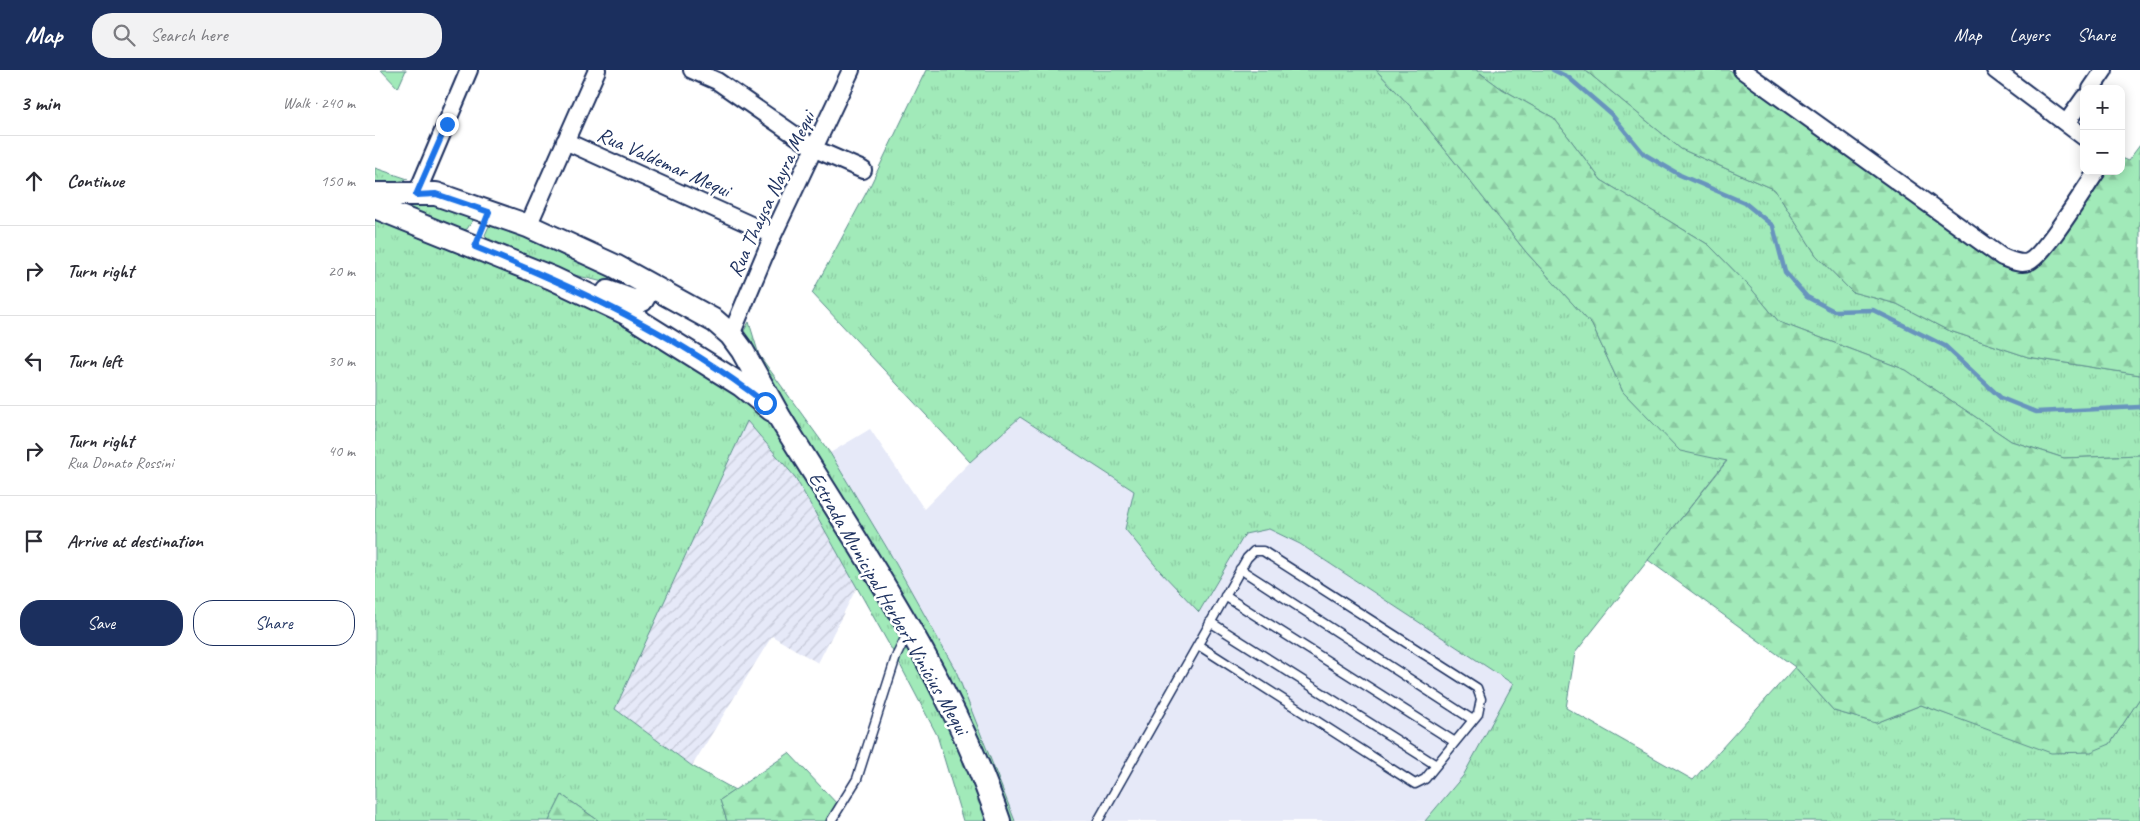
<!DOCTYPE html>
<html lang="en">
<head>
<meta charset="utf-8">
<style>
	body { margin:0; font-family:Caveat,sans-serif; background:#f2f2f3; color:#2b2b33 }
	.controls { position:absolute; right:15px; top:15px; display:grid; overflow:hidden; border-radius:10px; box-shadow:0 2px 12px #0003 }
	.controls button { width:45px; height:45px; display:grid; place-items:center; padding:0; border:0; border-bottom:1px solid #e1e1e2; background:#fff; color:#2b2b33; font:25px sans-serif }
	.stop { position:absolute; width:15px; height:15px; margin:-11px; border:4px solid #1a73e8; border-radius:50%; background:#fff }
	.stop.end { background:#1a73e8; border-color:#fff; box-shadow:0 1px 5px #0008 }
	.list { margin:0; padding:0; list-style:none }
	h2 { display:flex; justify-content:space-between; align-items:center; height:65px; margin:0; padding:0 20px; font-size:21px }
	h2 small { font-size:16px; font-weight:400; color:#7c7c81 }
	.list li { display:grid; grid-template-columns:32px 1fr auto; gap:15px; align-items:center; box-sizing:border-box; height:90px; padding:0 20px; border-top:1px solid #e1e1e2 }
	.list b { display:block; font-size:19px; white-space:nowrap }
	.list p { margin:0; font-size:16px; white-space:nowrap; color:#7c7c81 }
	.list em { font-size:16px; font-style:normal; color:#7c7c81 }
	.actions { display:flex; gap:10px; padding:15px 20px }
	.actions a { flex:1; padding:11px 0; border:1px solid #1b2f5e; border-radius:20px; text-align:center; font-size:18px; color:#1b2f5e }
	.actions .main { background:#1b2f5e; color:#fff }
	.icon { flex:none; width:28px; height:28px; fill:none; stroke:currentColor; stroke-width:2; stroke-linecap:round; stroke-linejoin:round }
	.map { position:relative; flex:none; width:1765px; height:751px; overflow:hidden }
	header { display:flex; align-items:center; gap:30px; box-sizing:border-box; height:70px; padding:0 25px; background:#1b2f5e; color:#fff }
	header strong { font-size:24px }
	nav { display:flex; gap:28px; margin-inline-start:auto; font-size:18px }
	.search { width:350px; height:45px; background:#f2f2f3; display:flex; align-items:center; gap:12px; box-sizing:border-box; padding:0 18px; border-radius:20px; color:#7c7c81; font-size:19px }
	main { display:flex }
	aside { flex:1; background:#fff }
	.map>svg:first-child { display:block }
	.built { fill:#e6e9f8 }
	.industrial { fill:url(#industrial-furrows) }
	.grass { fill:url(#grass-tufts); stroke:#5e8c8c }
	.forest { fill:url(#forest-firs); stroke:#5e8c8c }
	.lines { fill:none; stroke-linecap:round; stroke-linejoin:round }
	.stream { stroke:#6894bd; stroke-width:4.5 }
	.service-casing { stroke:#1b2f5e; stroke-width:11 }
	.minor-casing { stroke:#1b2f5e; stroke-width:20 }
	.secondary-casing { stroke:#1b2f5e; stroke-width:26 }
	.service { stroke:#fff; stroke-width:8 }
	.minor { stroke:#fff; stroke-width:16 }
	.secondary { stroke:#fff; stroke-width:22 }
	.route { stroke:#1a73e8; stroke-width:6 }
	.labels { text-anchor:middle; stroke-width:5; stroke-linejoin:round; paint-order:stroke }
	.street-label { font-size:21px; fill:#1b2f5e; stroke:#fff }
</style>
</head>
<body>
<header>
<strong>Map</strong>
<div class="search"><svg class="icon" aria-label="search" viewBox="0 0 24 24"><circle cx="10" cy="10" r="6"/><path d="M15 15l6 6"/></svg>Search here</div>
<nav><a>Map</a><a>Layers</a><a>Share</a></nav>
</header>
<main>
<aside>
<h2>3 min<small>Walk · 240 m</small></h2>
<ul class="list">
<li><svg class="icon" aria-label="ahead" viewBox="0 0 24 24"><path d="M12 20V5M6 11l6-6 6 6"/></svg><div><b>Continue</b></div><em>150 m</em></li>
<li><svg class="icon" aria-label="right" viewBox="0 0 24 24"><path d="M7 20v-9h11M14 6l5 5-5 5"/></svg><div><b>Turn right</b></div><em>20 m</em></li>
<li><svg class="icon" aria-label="left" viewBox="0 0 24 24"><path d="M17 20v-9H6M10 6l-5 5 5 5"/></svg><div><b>Turn left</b></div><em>30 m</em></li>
<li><svg class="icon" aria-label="right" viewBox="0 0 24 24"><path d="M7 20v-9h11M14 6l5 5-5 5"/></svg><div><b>Turn right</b><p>Rua Donato Rossini</p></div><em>40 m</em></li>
<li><svg class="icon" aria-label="arrive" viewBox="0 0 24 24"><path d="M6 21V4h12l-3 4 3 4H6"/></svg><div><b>Arrive at destination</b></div></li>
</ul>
<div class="actions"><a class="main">Save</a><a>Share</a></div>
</aside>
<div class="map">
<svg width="1765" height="751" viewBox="0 0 1765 751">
	<defs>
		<pattern id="industrial-furrows" width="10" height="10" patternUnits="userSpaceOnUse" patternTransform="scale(1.25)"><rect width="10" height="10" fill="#e6e9f8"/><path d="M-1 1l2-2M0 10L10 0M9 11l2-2" fill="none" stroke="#c5c8d7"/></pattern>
		<pattern id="grass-tufts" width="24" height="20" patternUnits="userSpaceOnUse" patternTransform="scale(1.25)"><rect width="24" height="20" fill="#a1eab9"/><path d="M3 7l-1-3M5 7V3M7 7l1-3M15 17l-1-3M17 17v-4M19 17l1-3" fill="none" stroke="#8ac9a1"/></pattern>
		<pattern id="forest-firs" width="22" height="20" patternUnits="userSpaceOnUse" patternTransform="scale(1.25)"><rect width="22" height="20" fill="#a1eab9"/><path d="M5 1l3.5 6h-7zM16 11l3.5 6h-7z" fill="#8ac9a1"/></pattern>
	</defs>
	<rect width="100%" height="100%" fill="#fff"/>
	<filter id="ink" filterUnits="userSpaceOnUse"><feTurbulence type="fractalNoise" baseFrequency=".02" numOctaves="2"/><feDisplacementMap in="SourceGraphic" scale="10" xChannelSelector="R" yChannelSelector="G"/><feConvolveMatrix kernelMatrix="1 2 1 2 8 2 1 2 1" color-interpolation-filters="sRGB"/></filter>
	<g filter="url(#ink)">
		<!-- built -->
		<path class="built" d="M645 347 759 421 824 542 870 464 894 459 925 474 1138 614 1088 706 1050 751H640L581 601 512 478 455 383 495 359 549 439 595 392Z"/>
		<!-- industrial -->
		<path class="industrial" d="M372 351 420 407 482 517 443 593 397 566 317 696 240 639Z"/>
		<!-- grass -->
		<path class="grass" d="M6 0H31L23 18Z
			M551 0H1001L1037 38 1151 182 1217 255 1248 322 1305 380 1352 390 1200 583 1191 638 1318 710 1420 597 1459 641 1501 653 1546 635 1599 654 1735 674 1765 628V751H1050L1088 706 1138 614 925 474 894 459 870 464 824 542 785 501 750 459 759 421 645 347 595 392 437 223 496 114Z
			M1101 0H1210L1306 79 1400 120 1441 185 1477 222 1522 234 1572 260 1653 287 1765 305V385L1689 388 1636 371 1531 300 1404 252 1374 216 1334 175 1226 110 1179 48 1127 19Z
			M0 98 33 109 0 117Z
			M61 129 99 149 92 159 85 161 12 130Z
			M0 143 177 211 390 338 531 565 618 751H588L562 665 521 587 420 407 372 351 240 639 317 696 360 720 345 730 352 751H224L187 725 174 751H0Z
			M114 156 151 166 264 214 257 225 228 212 179 200 115 173 110 165Z
			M374 252 384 285 455 383 512 478 581 601 640 751H630L366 266Z"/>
		<!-- forest -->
		<path class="forest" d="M1001 0H1101L1127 19 1179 48 1226 110 1334 175 1374 216 1404 252 1531 300 1636 371 1689 388 1765 385V628L1735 674 1716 682 1676 683 1546 635 1501 653 1459 641 1420 597 1273 490 1352 391 1305 381 1248 322 1217 255 1151 182 1037 38Z
			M1210 0H1355L1621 194C1632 198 1646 204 1658 200 1676 195 1721 119 1733 101H1746V88L1753 91 1765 75V305L1653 287 1572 260 1522 234 1477 222 1441 185 1400 120 1306 79Z
			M414 683 465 737 456 751H352L345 730Z
			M187 725 224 751H174Z"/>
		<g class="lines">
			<!-- stream -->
			<path class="stream" d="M1178 0 1193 7 1236 44 1269 84 1305 105 1370 133 1398 156 1410 202 1432 227 1459 241 1498 240 1570 276 1626 328 1661 342 1765 337"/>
			<defs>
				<path id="service" d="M865 499 1098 650
					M850 526 1080 672
					M835 552 1061 695
					M456 751 482 709 521 587 532 564
					M723 751 872 488 879 481H888L1102 618 1106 629 1103 644 1050 709 1040 714 823 575"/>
				<path id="minor" d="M317 0 342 11 440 79 488 100
					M1367 0 1627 187C1635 190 1645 195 1653 192 1669 186 1710 118 1722 101
					M1620 0 1709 67
					M1716 19 1729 0
					M1692 52 1709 28
					M190 71 398 165
					M41 125 94 0
					M153 156 222 0
					M356 265 398 165 476 0"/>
				<path id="secondary" d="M0 124H61L153 156 240 196 340 251 356 265 367 280 405 348C484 477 575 606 624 751
					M0 137 177 208 251 243 366 315 397 340
					M233 222 261 232 267 230 275 216"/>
			</defs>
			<!-- service casing -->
			<use href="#service" class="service-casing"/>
			<!-- minor casing -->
			<use href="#minor" class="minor-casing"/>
			<!-- secondary casing -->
			<use href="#secondary" class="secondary-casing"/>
			<!-- service -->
			<use href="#service" class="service"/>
			<!-- minor -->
			<use href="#minor" class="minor"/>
			<!-- secondary -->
			<use href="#secondary" class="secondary"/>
		</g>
	</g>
	<g class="lines" filter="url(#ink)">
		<!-- route -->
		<path class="route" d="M72 54 41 125 61 124 114 142 100 177C202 218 303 265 390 333"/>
	</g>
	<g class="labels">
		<!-- street labels -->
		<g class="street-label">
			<text transform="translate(289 92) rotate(24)" y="7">Rua Valdemar Mequi</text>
			<text transform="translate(396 124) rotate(-65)" y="7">Rua Thaysa Nayra Mequi</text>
			<text transform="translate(514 533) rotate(60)" y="7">Estrada Municipal Herbert Vinícius Mequi</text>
		</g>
	</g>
</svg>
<div class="controls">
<button>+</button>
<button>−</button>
</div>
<div class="stop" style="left:390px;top:333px"></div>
<div class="stop end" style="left:72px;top:54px"></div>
</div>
</main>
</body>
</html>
